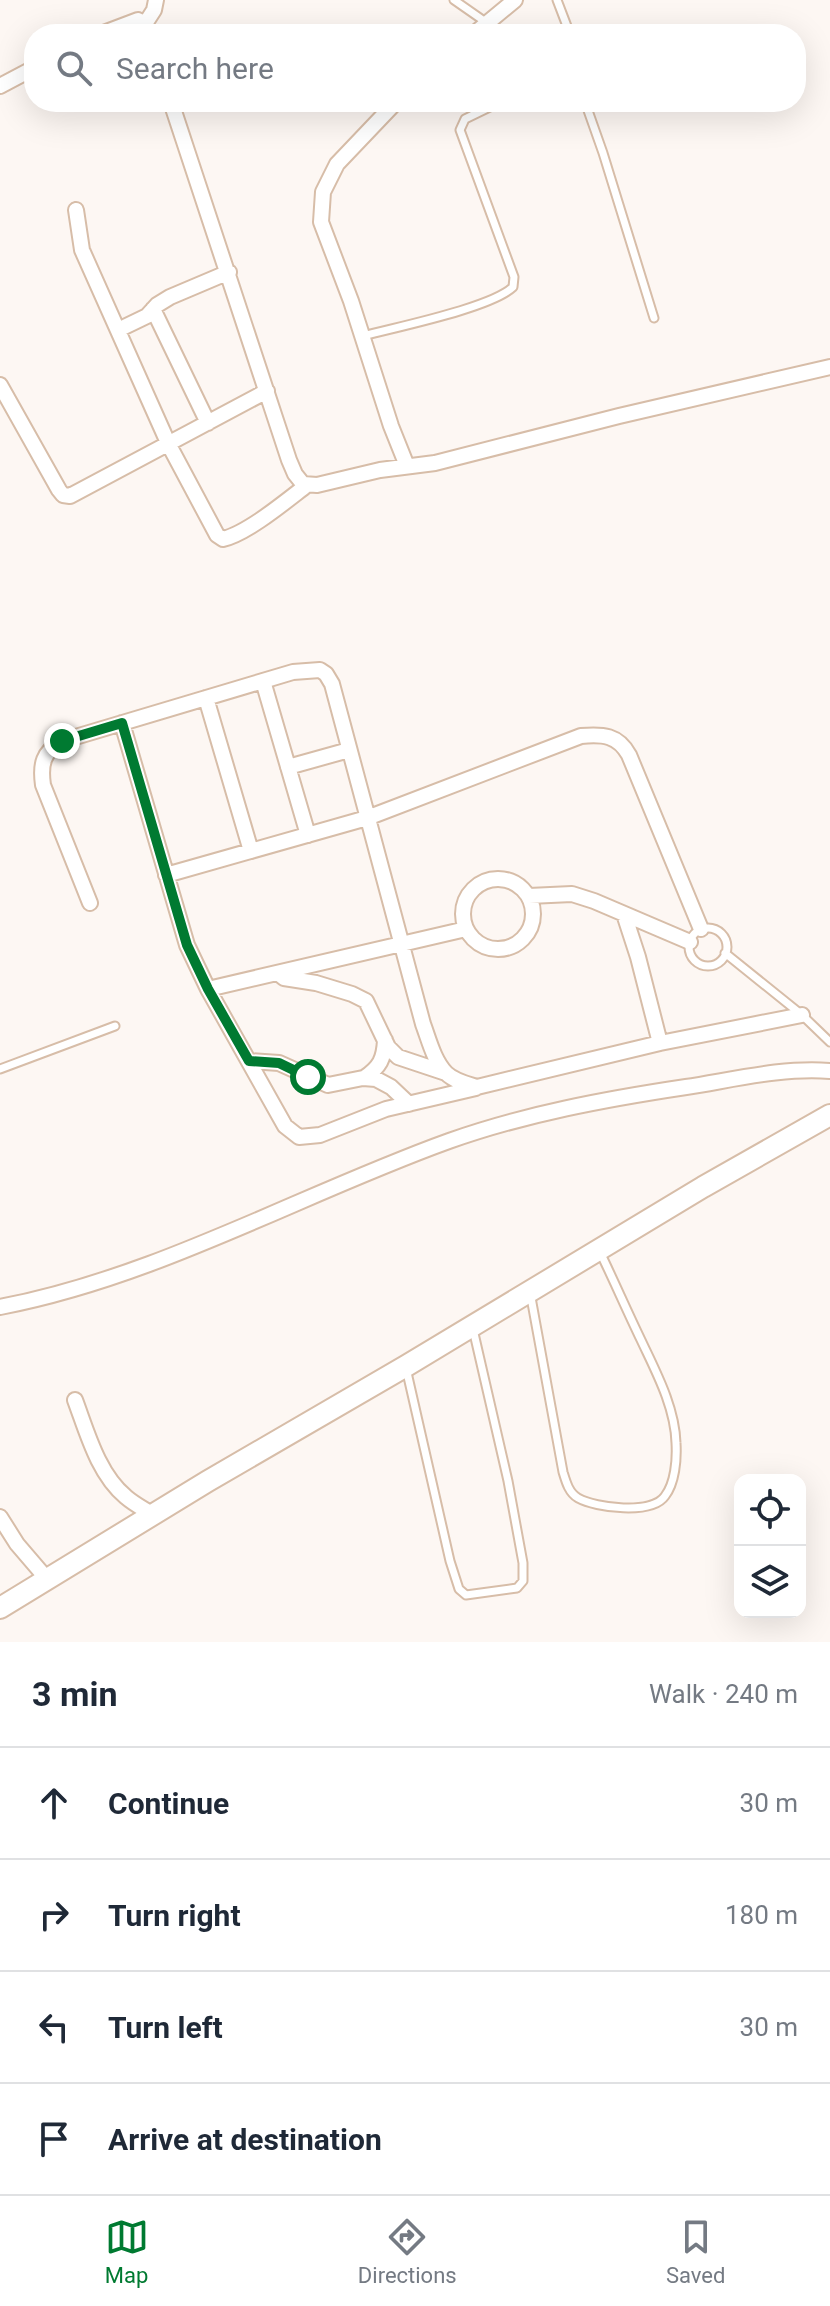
<!DOCTYPE html>
<html lang="en">
<head>
<meta charset="utf-8">
<style>
	body { margin:0; font-family:Roboto,sans-serif; background:#f6f6f7; color:#1f2937 }
	.controls { position:absolute; right:24px; bottom:24px; display:grid; overflow:hidden; border-radius:16px; box-shadow:0 8px 32px #0002 }
	.controls button { width:72px; height:72px; display:grid; place-items:center; padding:0; border:0; border-bottom:2px solid #e0e1e3; background:#fff; color:#1f2937; font:40px sans-serif }
	.stop { position:absolute; width:24px; height:24px; margin:-18px; border:6px solid #007a31; border-radius:50%; background:#fff }
	.stop.end { background:#007a31; border-color:#fff; box-shadow:0 2px 8px #0008 }
	.list { margin:0; padding:0; list-style:none }
	h2 { display:flex; justify-content:space-between; align-items:center; height:104px; margin:0; padding:0 32px; font-size:34px }
	h2 small { font-size:26px; font-weight:400; color:#747a83 }
	.list li { display:grid; grid-template-columns:52px 1fr auto; gap:24px; align-items:center; box-sizing:border-box; height:112px; padding:0 32px; border-top:2px solid #e0e1e3 }
	.list b { display:block; font-size:30px; white-space:nowrap }
	.list em { font-size:26px; font-style:normal; color:#747a83 }
	.icon { flex:none; width:44px; height:44px; fill:none; stroke:currentColor; stroke-width:2; stroke-linecap:round; stroke-linejoin:round }
	.map { position:relative; flex:none; width:830px; height:1642px; overflow:hidden }
	.search { position:absolute; background:#fff; box-shadow:0 8px 32px #0002; left:24px; right:24px; top:24px; height:88px; display:flex; align-items:center; gap:20px; box-sizing:border-box; padding:0 28px; border-radius:32px; color:#747a83; font-size:30px }
	.sheet { height:552px; background:#fff }
	nav { display:flex; justify-content:space-around; align-items:center; box-sizing:border-box; height:112px; border-top:2px solid #e0e1e3; background:#fff; font-size:22px; color:#747a83 }
	nav a { display:grid; justify-items:center; gap:4px }
	nav .on { color:#007a31 }
	.map>svg:first-child { display:block }
	.lines { fill:none; stroke-linecap:round; stroke-linejoin:round }
	.lane-casing { stroke:#d7bda8; stroke-width:11 }
	.street-casing { stroke:#d7bda8; stroke-width:18 }
	.secondary-casing { stroke:#d7bda8; stroke-width:24 }
	.lane { stroke:#fff; stroke-width:7 }
	.street { stroke:#fff; stroke-width:14 }
	.secondary { stroke:#fff; stroke-width:20 }
	.route { stroke:#007a31; stroke-width:10 }
</style>
</head>
<body>
<div class="map">
<svg width="830" height="1642" viewBox="0 0 830 1642">
	<rect width="100%" height="100%" fill="#fdf7f3"/>
	<g class="lines">
		<defs>
			<path id="lane" d="M454 0 487 23
				M557 0 570 34
				M585 102 603 153 654 318
				M363 336C396 327 491 308 513 287L514 277 460 130 465 119 500 102
				M689 947a19 19 0 1 1 38 0a19 19 0 1 1-38 0Z
				M725 953 802 1015 830 1042
				M0 1069 115 1026
				M530 1292 563 1472C566 1482 569 1493 578 1498 596 1508 652 1515 665 1496 675 1483 677 1460 676 1443 675 1407 656 1372 641 1340 627 1311 614 1281 600 1252
				M406 1368 450 1561 459 1589 466 1595 517 1588 523 1581V1563L508 1481 473 1329"/>
			<path id="street" d="M145 24 154 10 156 0
				M101 34 138 20 145 24 149 34
				M474 34 515 0
				M0 86 34 68
				M171 102 289 460 295 474 303 484 317 485 380 470 435 463 619 416 830 367
				M396 102 337 164 323 192 321 222 351 301 391 426 407 466
				M76 210 82 250 169 445 217 535 223 539C248 533 286 501 307 485
				M153 309 208 423
				M118 330 147 316 157 305 170 297 229 272
				M0 385 59 490 63 495 70 496 267 391
				M263 681 308 835
				M206 698 251 851
				M122 723 187 945 208 989 285 1126 299 1137 320 1135 386 1109 476 1088
				M288 767 349 750
				M166 875 367 818 581 736C603 734 618 735 629 755L701 929
				M463 914a35 35 0 1 1 70 0a35 35 0 1 1-70 0Z
				M529 896 572 894 594 901 690 942
				M90 903 43 785C40 764 43 752 62 741L293 672 320 670 326 674 332 684 423 1024C429 1040 434 1061 446 1073 454 1081 467 1084 477 1087L660 1043 802 1015
				M624 914 638 957 660 1043
				M279 974 284 978 316 983 352 994 366 1001 388 1047 398 1057 446 1073
				M208 989 466 929
				M249 1061 279 1063 328 1085 363 1078 376 1079 391 1087 409 1104
				M364 1078C380 1067 384 1059 385 1040
				M0 1307C157 1277 299 1195 449 1141 525 1114 606 1099 686 1087 732 1080 783 1067 830 1071
				M75 1400C87 1432 98 1474 126 1497 134 1504 144 1509 153 1515
				M0 1517 17 1544 47 1579"/>
			<path id="secondary" d="M0 1608 208 1481 406 1366 703 1187 830 1115"/>
		</defs>
		<!-- lane casing -->
		<use href="#lane" class="lane-casing"/>
		<!-- street casing -->
		<use href="#street" class="street-casing"/>
		<!-- secondary casing -->
		<use href="#secondary" class="secondary-casing"/>
		<!-- lane -->
		<use href="#lane" class="lane"/>
		<!-- street -->
		<use href="#street" class="street"/>
		<!-- secondary -->
		<use href="#secondary" class="secondary"/>
	</g>
	<g class="lines">
		<!-- route -->
		<path class="route" d="M62 741 122 723 187 945 208 989 249 1061 279 1063 308 1077"/>
	</g>
</svg>
<div class="controls">
<button><svg class="icon" aria-label="locate" viewBox="0 0 24 24"><circle cx="12" cy="12" r="6"/><path d="M12 2v4M12 18v4M2 12h4M18 12h4"/></svg></button>
<button><svg class="icon" aria-label="layers" viewBox="0 0 24 24"><path d="M12 4l9 5-9 5-9-5zM3 14l9 5 9-5"/></svg></button>
</div>
<div class="stop" style="left:308px;top:1077px"></div>
<div class="stop end" style="left:62px;top:741px"></div>
<div class="search"><svg class="icon" aria-label="search" viewBox="0 0 24 24"><circle cx="10" cy="10" r="6"/><path d="M15 15l6 6"/></svg>Search here</div>
</div>
<section class="sheet">
<h2>3 min<small>Walk · 240 m</small></h2>
<ul class="list">
<li><svg class="icon" aria-label="ahead" viewBox="0 0 24 24"><path d="M12 20V5M6 11l6-6 6 6"/></svg><div><b>Continue</b></div><em>30 m</em></li>
<li><svg class="icon" aria-label="right" viewBox="0 0 24 24"><path d="M7 20v-9h11M14 6l5 5-5 5"/></svg><div><b>Turn right</b></div><em>180 m</em></li>
<li><svg class="icon" aria-label="left" viewBox="0 0 24 24"><path d="M17 20v-9H6M10 6l-5 5 5 5"/></svg><div><b>Turn left</b></div><em>30 m</em></li>
<li><svg class="icon" aria-label="arrive" viewBox="0 0 24 24"><path d="M6 21V4h12l-3 4 3 4H6"/></svg><div><b>Arrive at destination</b></div></li>
</ul>
</section>
<nav>
<a class="on"><svg class="icon" aria-label="map" viewBox="0 0 24 24"><path d="M3 6l6-2 6 2 6-2v14l-6 2-6-2-6 2zM9 4v14M15 6v14"/></svg>Map</a>
<a><svg class="icon" aria-label="directions" viewBox="0 0 24 24"><path d="M12 3l9 9-9 9-9-9zM9 14v-3h6M13 9l2 2-2 2"/></svg>Directions</a>
<a><svg class="icon" aria-label="saved" viewBox="0 0 24 24"><path d="M7 4h10v16l-5-4-5 4z"/></svg>Saved</a>
</nav>
</body>
</html>
